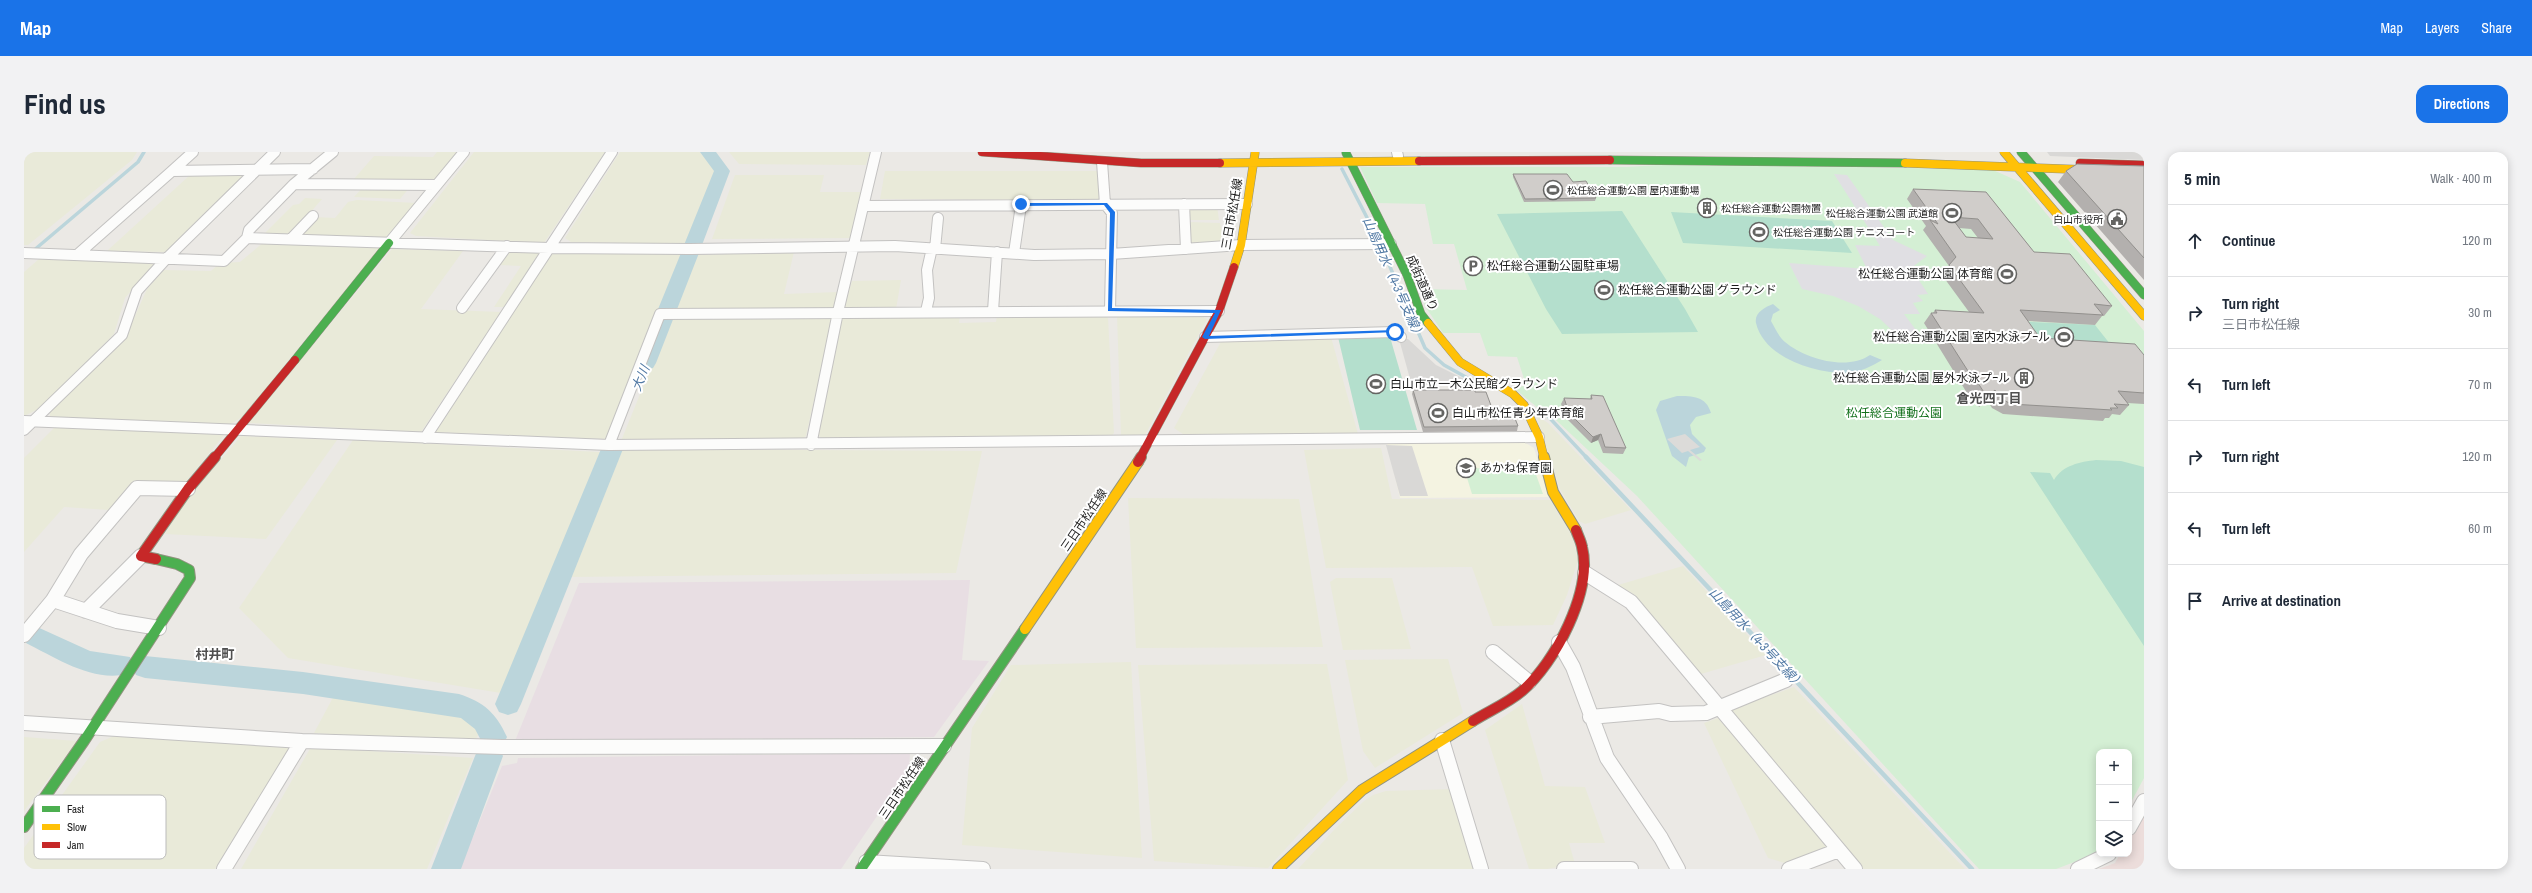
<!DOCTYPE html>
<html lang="en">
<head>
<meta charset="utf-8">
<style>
	body { margin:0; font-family:"Archivo Narrow","Noto Sans JP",sans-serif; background:#f2f2f3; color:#1f2937 }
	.controls { position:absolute; right:12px; bottom:12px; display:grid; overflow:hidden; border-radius:8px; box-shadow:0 2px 10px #0003 }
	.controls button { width:36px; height:36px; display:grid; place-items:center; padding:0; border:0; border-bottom:1px solid #e0e1e3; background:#fff; color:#1f2937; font:20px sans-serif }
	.stop { position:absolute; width:12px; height:12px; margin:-9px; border:3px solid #1a73e8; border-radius:50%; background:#fff }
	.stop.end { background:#1a73e8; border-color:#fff; box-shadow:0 1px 4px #0008 }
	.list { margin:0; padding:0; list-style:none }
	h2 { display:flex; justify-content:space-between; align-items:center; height:52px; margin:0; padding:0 16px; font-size:17px }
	h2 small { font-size:13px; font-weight:400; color:#747a83 }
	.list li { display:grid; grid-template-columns:26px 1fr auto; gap:12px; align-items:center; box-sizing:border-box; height:72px; padding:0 16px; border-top:1px solid #e0e1e3 }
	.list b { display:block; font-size:15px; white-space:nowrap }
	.list p { margin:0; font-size:13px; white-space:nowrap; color:#747a83 }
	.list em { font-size:13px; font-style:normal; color:#747a83 }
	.icon { flex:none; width:22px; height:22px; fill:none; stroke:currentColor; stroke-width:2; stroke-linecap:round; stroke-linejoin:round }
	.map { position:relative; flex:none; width:2120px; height:717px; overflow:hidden; border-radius:12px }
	header { display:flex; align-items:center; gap:24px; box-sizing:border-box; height:56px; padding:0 20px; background:#1a73e8; color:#fff }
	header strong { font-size:19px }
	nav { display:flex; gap:22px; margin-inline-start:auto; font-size:14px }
	.intro { display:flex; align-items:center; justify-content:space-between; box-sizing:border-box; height:96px; padding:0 24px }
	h1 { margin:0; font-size:28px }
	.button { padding:10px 18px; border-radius:12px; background:#1a73e8; color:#fff; font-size:14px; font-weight:700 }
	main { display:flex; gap:24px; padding:0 24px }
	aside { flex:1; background:#fff; border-radius:12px; box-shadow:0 2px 10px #0003 }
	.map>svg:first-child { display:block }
	.commercial { fill:#ecdddb }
	.industrial { fill:#e8dee3 }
	.education { fill:#f4f3e1 }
	.religious { fill:#d9d8d6 }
	.farmland { fill:#e9ead9 }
	.park { fill:#d4efd4 }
	.pitch { fill:#b4dfcd }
	.plaza { fill:#e0dfe3 }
	.water { fill:#bbd5db }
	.pier { fill:#dcdbd9 }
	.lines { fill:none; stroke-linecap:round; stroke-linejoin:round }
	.stream-far1 { stroke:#bbd5db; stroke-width:3.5 }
	.stream { stroke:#bbd5db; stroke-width:4.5 }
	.river { fill:#bbd5db; fill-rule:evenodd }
	.street-far1-casing { stroke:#c3c2c1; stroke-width:12 }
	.street-casing { stroke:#c3c2c1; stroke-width:16 }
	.fast-far1-casing { stroke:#91937f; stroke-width:9 }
	.fast-casing { stroke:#91937f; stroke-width:12 }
	.slow-far1-casing { stroke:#91937f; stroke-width:9 }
	.slow-casing { stroke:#91937f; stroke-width:12 }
	.jam-far1-casing { stroke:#91937f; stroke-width:9 }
	.jam-casing { stroke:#91937f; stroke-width:12 }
	.street-far1 { stroke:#fcfcfb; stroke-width:10 }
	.street { stroke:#fcfcfb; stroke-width:14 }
	.fast-far1 { stroke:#4caf50; stroke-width:8 }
	.fast { stroke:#4caf50; stroke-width:10 }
	.slow-far1 { stroke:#ffc107; stroke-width:8 }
	.slow { stroke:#ffc107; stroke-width:10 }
	.jam-far1 { stroke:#c62828; stroke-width:8 }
	.jam { stroke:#c62828; stroke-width:10 }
	.wall { fill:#b3b0ae; fill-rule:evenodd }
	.shaded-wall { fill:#92908d }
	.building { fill:#d0cdca; stroke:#92908d; fill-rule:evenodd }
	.route { fill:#1a73e8 }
	.labels { text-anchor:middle; stroke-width:4; stroke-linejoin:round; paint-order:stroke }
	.far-poi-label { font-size:10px; fill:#1c1c1c; stroke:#fff; text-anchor:start }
	.street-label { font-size:12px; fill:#1c1c1c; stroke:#fff }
	.poi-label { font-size:12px; fill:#1c1c1c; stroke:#fff; text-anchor:start }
	.park-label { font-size:12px; fill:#14711d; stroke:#fff }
	.water-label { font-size:13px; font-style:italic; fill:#5179a4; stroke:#fff }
	.neighbourhood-label { font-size:13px; font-weight:bold; fill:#4f4f4f; stroke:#fff }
	.key { fill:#fff; stroke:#bbb; stroke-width:1 }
	.key-label { font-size:11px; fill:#1c1c1c }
</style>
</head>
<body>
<header>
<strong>Map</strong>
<nav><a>Map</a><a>Layers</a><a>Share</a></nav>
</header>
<div class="intro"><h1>Find us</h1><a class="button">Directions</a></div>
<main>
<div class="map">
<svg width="2120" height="717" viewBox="0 0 2120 717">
	<rect width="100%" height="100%" fill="#ebe9e5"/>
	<!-- commercial -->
	<path class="commercial" d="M2120 661V717H2075L2091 711 2096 702H2105V687Z"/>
	<!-- industrial -->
	<path class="industrial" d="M946 428 938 508 965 509 910 585 491 589 555 431Z
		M886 601 885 617 817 717H427L430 709 449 685 478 614 493 611 494 606Z"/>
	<!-- education -->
	<path class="education" d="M1500 290 1510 296 1525 345 1376 346 1363 291Z"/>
	<!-- religious -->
	<path class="religious" d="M2023 0H2120V8L2026 4Z
		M1375 187H1384L1412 213 1454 234H1388Z
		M1362 293 1388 294 1404 344H1376Z"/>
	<!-- farmland -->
	<path class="farmland" d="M7 0H113L108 8 4 93H0V3Z
		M413 0H435L412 28 407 30 331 29 330 27 350 4 409 5Z
		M450 0H581L520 91 392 84 386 81Z
		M596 0H676L692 19 661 92 547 90 541 86Z
		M705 0H846L842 13 715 12Z
		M861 19H1073L1075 48 856 47Z
		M221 22 142 100 83 99 166 23Z
		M711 23H800L796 40H837L827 86 688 87Z
		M341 33 386 35 376 47 330 45Z
		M281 46 298 47 266 84 239 83 269 53 275 52Z
		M333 48 393 51 360 87 272 85 290 65 311 66 324 50Z
		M1163 53 1193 54 1195 68H1164Z
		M1164 70 1196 71 1200 90 1164 94Z
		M240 90 357 95 218 265 205 273 26 266V260L103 182 123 137 140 118 187 119 196 111 216 110Z
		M368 97 439 99 397 157 477 160 397 280 225 271Z
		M487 98 516 100 480 155H470L497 114 476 113Z
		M532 100 657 102 583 287 409 280 525 102Z
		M770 100 760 142 814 140 811 159H649L671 103Z
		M15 107 133 109 101 146 90 182 17 256 0 264V120Z
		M877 128 872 157H820L828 129Z
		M1076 162 1084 166 1090 281 1085 286 799 289 794 282 818 163H936L935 171 972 170 973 163Z
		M1093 163H1174L1183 167 1120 285 1097 283Z
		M809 164 782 284 776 289H597L647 166Z
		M1307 185 1334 282H1159L1150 276 1199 186Z
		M1513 264 1524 271 1607 358 1561 372 1555 369 1536 337Z
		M31 275 201 282 163 328 153 332 110 330 85 358 40 355 0 400V306Z
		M217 284 313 288 242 387 141 382 160 351Z
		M329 288 576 300 477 541 264 506 215 456Z
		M1357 296 1368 347 1526 348 1548 384 1554 408 1543 443 1529 473 1469 474 1448 415 1302 416 1280 298Z
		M592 297 958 299 932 421 543 425Z
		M1104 346 1275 347 1299 495 1112 496Z
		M1659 414 1742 503 1677 522 1611 443 1594 433Z
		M1312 426H1368L1387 497 1319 498 1306 430Z
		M1424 507 1439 561 1351 616 1339 599 1321 508Z
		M1107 510 1118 706 938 693 948 576 987 513Z
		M1303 512 1324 628 1244 716 1130 709 1114 513Z
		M1770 535 1941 717H1840L1705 558Z
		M313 538 442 561 458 576 449 592 290 581Z
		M1498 552 1521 634 1561 635 1581 691H1545L1551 712 1523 717H1505L1461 578Z
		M1694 566 1805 695 1768 713 1744 706 1680 571Z
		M97 581 267 594 191 717H0V696L76 590Z
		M0 585 53 589 0 659Z
		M287 595 449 606 403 717H217Z
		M1430 637 1452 717H1274L1309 679 1340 649 1349 643 1362 639Z"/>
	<!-- park -->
	<path class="park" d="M1667 11 1969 18 1996 30 2120 179V626L2105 654V600H2075L2074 701 2032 717H1955L1613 344 1517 254 1514 256 1491 237 1502 233 1493 205 1464 204 1456 181H1419L1401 154 1397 137 1443 138 1430 92H1409L1401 52 1353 51 1336 15H1603Z
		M1440 316 1510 317 1519 342H1448Z"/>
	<!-- pitch -->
	<path class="pitch" d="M1598 59 1661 157 1674 180 1538 182 1522 157 1473 62Z
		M1647 60 1808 69 1828 101 1659 91Z
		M1989 169 2071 173 2094 202 2009 196Z
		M1314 185H1366L1393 278H1336Z
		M2072 308 2097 309 2120 315V494L2006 320 2026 321 2030 328C2039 313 2056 310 2072 308Z"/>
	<!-- plaza -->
	<path class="plaza" d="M1810 22 1823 23 1869 88 1903 104 1887 116 1904 142 1893 143 1899 149 1889 151 1896 162H1880L1898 186 1873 183 1856 167 1834 154 1809 144 1778 137 1765 111 1843 117 1831 93 1856 94Z"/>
	<!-- water -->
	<path class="water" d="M1749 152 1756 158 1749 162 1747 169C1751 176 1755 185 1761 190 1781 207 1823 219 1846 203L1858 208C1848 214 1836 220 1824 221 1792 222 1740 206 1732 171 1730 161 1741 155 1749 152Z
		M1653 244C1669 244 1682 244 1687 261L1672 265 1666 273 1668 282 1682 296 1680 300 1665 305 1662 315 1648 304 1632 258 1636 249Z"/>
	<!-- pier -->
	<path class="pier" d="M1661 282 1676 295 1666 298 1678 308 1676 309 1664 299 1658 301 1643 287Z"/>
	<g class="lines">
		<!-- stream-far1 -->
		<path class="stream-far1" d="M1318 17 1354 87 1401 196 1420 213 1458 234
			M9 99 114 10 120 0
			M1515 259 1522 262 1563 306"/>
		<!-- stream -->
		<path class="stream" d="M1562 305 1948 717"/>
		<!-- river -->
		<path class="river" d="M676 0H692L706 19 678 93 673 97 675 101 632 211 629 216 622 218 615 216 612 211 657 101 662 96 660 93 690 19Z
			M588 289 596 292 599 297 497 552 493 560 484 563 475 560 471 552 577 297 580 292Z
			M11 474 66 499 106 505 109 512 112 507 121 504 279 520 435 542C460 550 472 561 483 585L479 593 474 595 479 604 437 717H407L451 604 455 595 460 594 451 577 437 566 279 542 121 526 112 523 108 516 106 521C71 532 32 506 2 491L0 481 2 477Z"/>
		<defs>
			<path id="street-far1" d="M1373 0 1374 4
				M1078 10 1081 52 1088 61 1086 158
				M148 19 169 0
				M270 32 413 33
				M1160 52 1162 97
				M839 54 1223 52
				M223 86 525 96 666 97 871 94 1010 103 1087 102 1217 93 1367 92
				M267 87 289 64
				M365 91 440 0
				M911 97 914 66
				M0 101 200 109 223 86 225 78 270 32 309 0
				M990 101 997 53
				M53 103 148 19 289 17
				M438 156 483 94
				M902 159 905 146 903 118 908 96
				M969 159 973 100
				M1181 185 1371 180 1377 185
				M0 269 585 293 1515 285
				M0 278 98 183 113 139 143 106 251 0
				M401 286 588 0
				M585 293 636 162 1195 159
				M787 293 814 160 852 0"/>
			<path id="street" d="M1561 421 1607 450 1831 717
				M62 459 117 404
				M135 476 93 469 29 448 57 402 113 336 164 337
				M0 483 29 448
				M1535 490 1549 515 1583 606 1637 686 1654 717
				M1469 500 1505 530
				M1566 565 1635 559 1647 562 1682 561 1762 528
				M0 571 278 589 478 595 920 594
				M1418 588 1457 717
				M2105 676 2120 649
				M842 710 959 717
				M200 717 278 589
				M1540 717H1607
				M1765 717 1815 698
				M2054 717 2085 702"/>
			<path id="fast-far1" d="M1997 0 2120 143
				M1322 1 1383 123 1397 162 1404 171
				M1586 8 1881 11
				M271 208 365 91"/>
			<path id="fast" d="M0 675 60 589 166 426 165 418 153 412 132 407
				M837 717 1001 477"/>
			<path id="slow-far1" d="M1980 0 2120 164
				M1196 11 1395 9
				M1881 11 2069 18
				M1210 115 1217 93 1231 1
				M1404 171 1436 210 1489 242 1500 253 1515 285 1520 306"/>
			<path id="slow" d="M1520 305 1529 340 1552 378
				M1001 477 1114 310
				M1254 717 1338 638 1449 569"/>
			<path id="jam-far1" d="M958 0 1117 11H1196
				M1395 9 1586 8
				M2056 11 2120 13
				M190 306 271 208
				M1116 306 1195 159 1210 115"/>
			<path id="jam" d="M1114 310 1117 305
				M132 407 117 404 164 337 191 305
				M1449 569C1465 559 1484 551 1498 539 1531 511 1569 439 1558 395 1557 389 1554 384 1552 378"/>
		</defs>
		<!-- street-far1 casing -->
		<use href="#street-far1" class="street-far1-casing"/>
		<!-- street casing -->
		<use href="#street" class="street-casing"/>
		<!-- fast-far1 casing -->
		<use href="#fast-far1" class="fast-far1-casing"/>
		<!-- fast casing -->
		<use href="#fast" class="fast-casing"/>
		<!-- slow-far1 casing -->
		<use href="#slow-far1" class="slow-far1-casing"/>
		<!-- slow casing -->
		<use href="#slow" class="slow-casing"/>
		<!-- jam-far1 casing -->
		<use href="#jam-far1" class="jam-far1-casing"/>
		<!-- jam casing -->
		<use href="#jam" class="jam-casing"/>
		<!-- street-far1 -->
		<use href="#street-far1" class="street-far1"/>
		<!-- street -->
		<use href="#street" class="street"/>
		<!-- fast-far1 -->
		<use href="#fast-far1" class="fast-far1"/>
		<!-- fast -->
		<use href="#fast" class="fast"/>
		<!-- slow-far1 -->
		<use href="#slow-far1" class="slow-far1"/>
		<!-- slow -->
		<use href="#slow" class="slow"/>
		<!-- jam-far1 -->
		<use href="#jam-far1" class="jam-far1"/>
		<!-- jam -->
		<use href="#jam" class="jam"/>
	</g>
	<!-- wall -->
	<path class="wall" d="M2120 14V128L2034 30 2042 19Z
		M1489 22 1549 30 1572 46 1571 49 1500 50 1489 25Z
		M1889 37 1962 40 2010 100 2088 154 2080 164H2078L2071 173 2004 169 2016 186 2120 203V252L2103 251 2105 253 2096 263 2088 262 2085 266H2081L2079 269 1979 262 1968 256 1963 248 1955 255 1946 241H1943L1900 171 1907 161H1909L1911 158 1945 160 1918 123 1925 114 1899 78 1902 74 1883 47ZM1935 76 1947 77 1954 86 1942 85Z
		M1389 238 1451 240 1469 259 1494 274 1493 279 1399 280 1388 242Z
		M1567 243 1602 296 1599 302 1579 301 1574 288 1567 291 1543 267 1537 252 1540 246 1566 247Z"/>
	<!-- shaded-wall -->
	<path class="shaded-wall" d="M1971 238 1963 248 1955 255 1963 245Z
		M1577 282 1574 288 1567 291 1569 285Z"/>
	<!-- building -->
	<path class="building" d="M2053 12 2120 14V106L2042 19Z
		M1489 22H1543L1549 30 1562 29 1572 46 1501 47Z
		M1889 37 1962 40 2010 100 2046 102 2088 154 2070 152 2079 163 1996 158 2016 186 2111 192 2120 203V241L2094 239 2105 253 2090 252 2094 256H2086L2088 258 1987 252 1976 246 1971 238 1963 245 1954 231 1951 230 1907 161H1913L1911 158 1960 161 1925 113 1932 105 1906 68 1914 72ZM1927 65 1954 67 1969 87 1942 85Z
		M1389 238H1451V240H1462L1469 259H1488L1494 274 1400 275Z
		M1567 243 1579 244 1602 296 1581 295 1577 282 1569 285 1545 261 1540 246 1568 247Z"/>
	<!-- route -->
	<path class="route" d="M995 51H1083L1091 60 1088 156 1197 158 1185 184 1371 178 1373 180 1181 187 1178 185 1191 161 1084 159 1086 61 1080 53 997 54Z"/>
	<!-- icons -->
	<defs>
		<symbol id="stadium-ring" viewBox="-11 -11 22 22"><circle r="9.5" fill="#fff" stroke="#646462" stroke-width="1.5"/><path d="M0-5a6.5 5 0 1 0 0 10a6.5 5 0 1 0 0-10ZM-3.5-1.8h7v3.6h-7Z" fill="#646462"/></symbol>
		<symbol id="building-ring" viewBox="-11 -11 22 22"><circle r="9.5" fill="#fff" stroke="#646462" stroke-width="1.5"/><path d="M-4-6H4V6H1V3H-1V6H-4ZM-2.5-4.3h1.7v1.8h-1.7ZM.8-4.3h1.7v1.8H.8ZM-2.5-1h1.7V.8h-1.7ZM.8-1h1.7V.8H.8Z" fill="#646462"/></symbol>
		<symbol id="civic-ring" viewBox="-11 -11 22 22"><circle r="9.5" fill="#fff" stroke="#646462" stroke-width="1.5"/><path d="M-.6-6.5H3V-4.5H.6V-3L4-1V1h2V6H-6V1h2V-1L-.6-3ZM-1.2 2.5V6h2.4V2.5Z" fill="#646462"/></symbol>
		<symbol id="parking-ring" viewBox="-11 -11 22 22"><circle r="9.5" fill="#fff" stroke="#646462" stroke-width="1.5"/><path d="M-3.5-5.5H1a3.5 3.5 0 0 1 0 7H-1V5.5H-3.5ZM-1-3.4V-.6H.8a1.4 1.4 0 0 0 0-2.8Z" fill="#646462"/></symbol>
		<symbol id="school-ring" viewBox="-11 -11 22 22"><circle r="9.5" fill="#fff" stroke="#646462" stroke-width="1.5"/><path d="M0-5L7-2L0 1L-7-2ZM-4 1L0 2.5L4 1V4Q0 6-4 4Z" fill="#646462"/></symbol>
	</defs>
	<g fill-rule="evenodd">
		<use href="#stadium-ring" x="1518" y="27" width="22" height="22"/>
		<use href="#building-ring" x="1672" y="45" width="22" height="22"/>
		<use href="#stadium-ring" x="1917" y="50" width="22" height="22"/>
		<use href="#civic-ring" x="2082" y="56" width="22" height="22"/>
		<use href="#stadium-ring" x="1724" y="69" width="22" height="22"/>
		<use href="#parking-ring" x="1438" y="103" width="22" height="22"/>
		<use href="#stadium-ring" x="1972" y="111" width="22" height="22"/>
		<use href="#stadium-ring" x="1569" y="127" width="22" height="22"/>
		<use href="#stadium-ring" x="2029" y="174" width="22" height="22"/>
		<use href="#building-ring" x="1989" y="215" width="22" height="22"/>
		<use href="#stadium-ring" x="1341" y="221" width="22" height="22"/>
		<use href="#stadium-ring" x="1403" y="250" width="22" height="22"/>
		<use href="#school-ring" x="1431" y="305" width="22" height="22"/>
	</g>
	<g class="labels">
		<!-- far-poi labels -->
		<g class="far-poi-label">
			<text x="1543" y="42">松任総合運動公園 屋内運動場</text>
			<text x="1697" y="60">松任総合運動公園物置</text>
			<text x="1914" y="65" text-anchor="end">松任総合運動公園 武道館</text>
			<text x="2079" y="71" text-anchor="end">白山市役所</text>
			<text x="1749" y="84">松任総合運動公園 テニスコート</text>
		</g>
		<!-- street labels -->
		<g class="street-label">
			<text transform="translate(1208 62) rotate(-80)" y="4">三日市松任線</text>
			<text transform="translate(1398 131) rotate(66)" y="4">成街道通り</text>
			<text transform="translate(1060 368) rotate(-56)" y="4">三日市松任線</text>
			<text transform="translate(878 636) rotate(-56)" y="4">三日市松任線</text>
		</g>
		<!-- poi labels -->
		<g class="poi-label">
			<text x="1463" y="118">松任総合運動公園駐車場</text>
			<text x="1969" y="126" text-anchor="end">松任総合運動公園 体育館</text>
			<text x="1594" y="142">松任総合運動公園 グラウンド</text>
			<text x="2026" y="189" text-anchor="end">松任総合運動公園 室内水泳プｰル</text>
			<text x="1986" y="230" text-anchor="end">松任総合運動公園 屋外水泳プｰル</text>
			<text x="1366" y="236">白山市立一木公民館グラウンド</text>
			<text x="1428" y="265">白山市松任青少年体育館</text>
			<text x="1456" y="320">あかね保育園</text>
		</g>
		<!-- park labels -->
		<g class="park-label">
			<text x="1870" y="265">松任総合運動公園</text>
		</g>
		<!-- water labels -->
		<g class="water-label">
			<text transform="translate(1370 126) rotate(66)" y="5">山島用水（4-3号支線）</text>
			<text transform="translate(616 226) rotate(-68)" y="5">大川</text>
			<text transform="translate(1733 486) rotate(47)" y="5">山島用水（4-3号支線）</text>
		</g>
		<!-- neighbourhood labels -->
		<g class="neighbourhood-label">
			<text x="1965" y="251">倉光四丁目</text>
			<text x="191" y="507">村井町</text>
		</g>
	</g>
	<!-- legend -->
	<rect x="10" y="643" width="132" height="64" rx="6" class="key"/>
	<rect x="18" y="654" width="18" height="6" fill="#4caf50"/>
	<rect x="18" y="672" width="18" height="6" fill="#ffc107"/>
	<rect x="18" y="690" width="18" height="6" fill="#c62828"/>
	<g class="key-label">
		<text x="43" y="661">Fast</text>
		<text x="43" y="679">Slow</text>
		<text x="43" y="697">Jam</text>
	</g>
</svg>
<div class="controls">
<button>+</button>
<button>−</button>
<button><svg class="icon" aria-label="layers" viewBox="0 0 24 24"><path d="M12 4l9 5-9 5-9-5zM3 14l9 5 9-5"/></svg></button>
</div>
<div class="stop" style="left:1371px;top:180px"></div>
<div class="stop end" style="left:997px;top:52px"></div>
</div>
<aside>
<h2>5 min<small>Walk · 400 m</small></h2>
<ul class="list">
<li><svg class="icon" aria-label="ahead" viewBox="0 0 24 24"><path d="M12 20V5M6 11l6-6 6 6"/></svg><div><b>Continue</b></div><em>120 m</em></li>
<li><svg class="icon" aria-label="right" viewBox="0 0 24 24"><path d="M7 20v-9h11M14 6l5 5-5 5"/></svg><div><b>Turn right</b><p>三日市松任線</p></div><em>30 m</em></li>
<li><svg class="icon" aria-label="left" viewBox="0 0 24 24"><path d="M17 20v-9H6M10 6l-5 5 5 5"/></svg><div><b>Turn left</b></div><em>70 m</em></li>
<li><svg class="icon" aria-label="right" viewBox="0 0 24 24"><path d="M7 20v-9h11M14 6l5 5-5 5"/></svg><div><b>Turn right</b></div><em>120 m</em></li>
<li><svg class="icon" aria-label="left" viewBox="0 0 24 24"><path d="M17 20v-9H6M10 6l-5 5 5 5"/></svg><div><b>Turn left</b></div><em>60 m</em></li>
<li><svg class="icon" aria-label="arrive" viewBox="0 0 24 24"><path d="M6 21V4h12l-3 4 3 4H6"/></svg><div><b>Arrive at destination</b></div></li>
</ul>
</aside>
</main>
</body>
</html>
